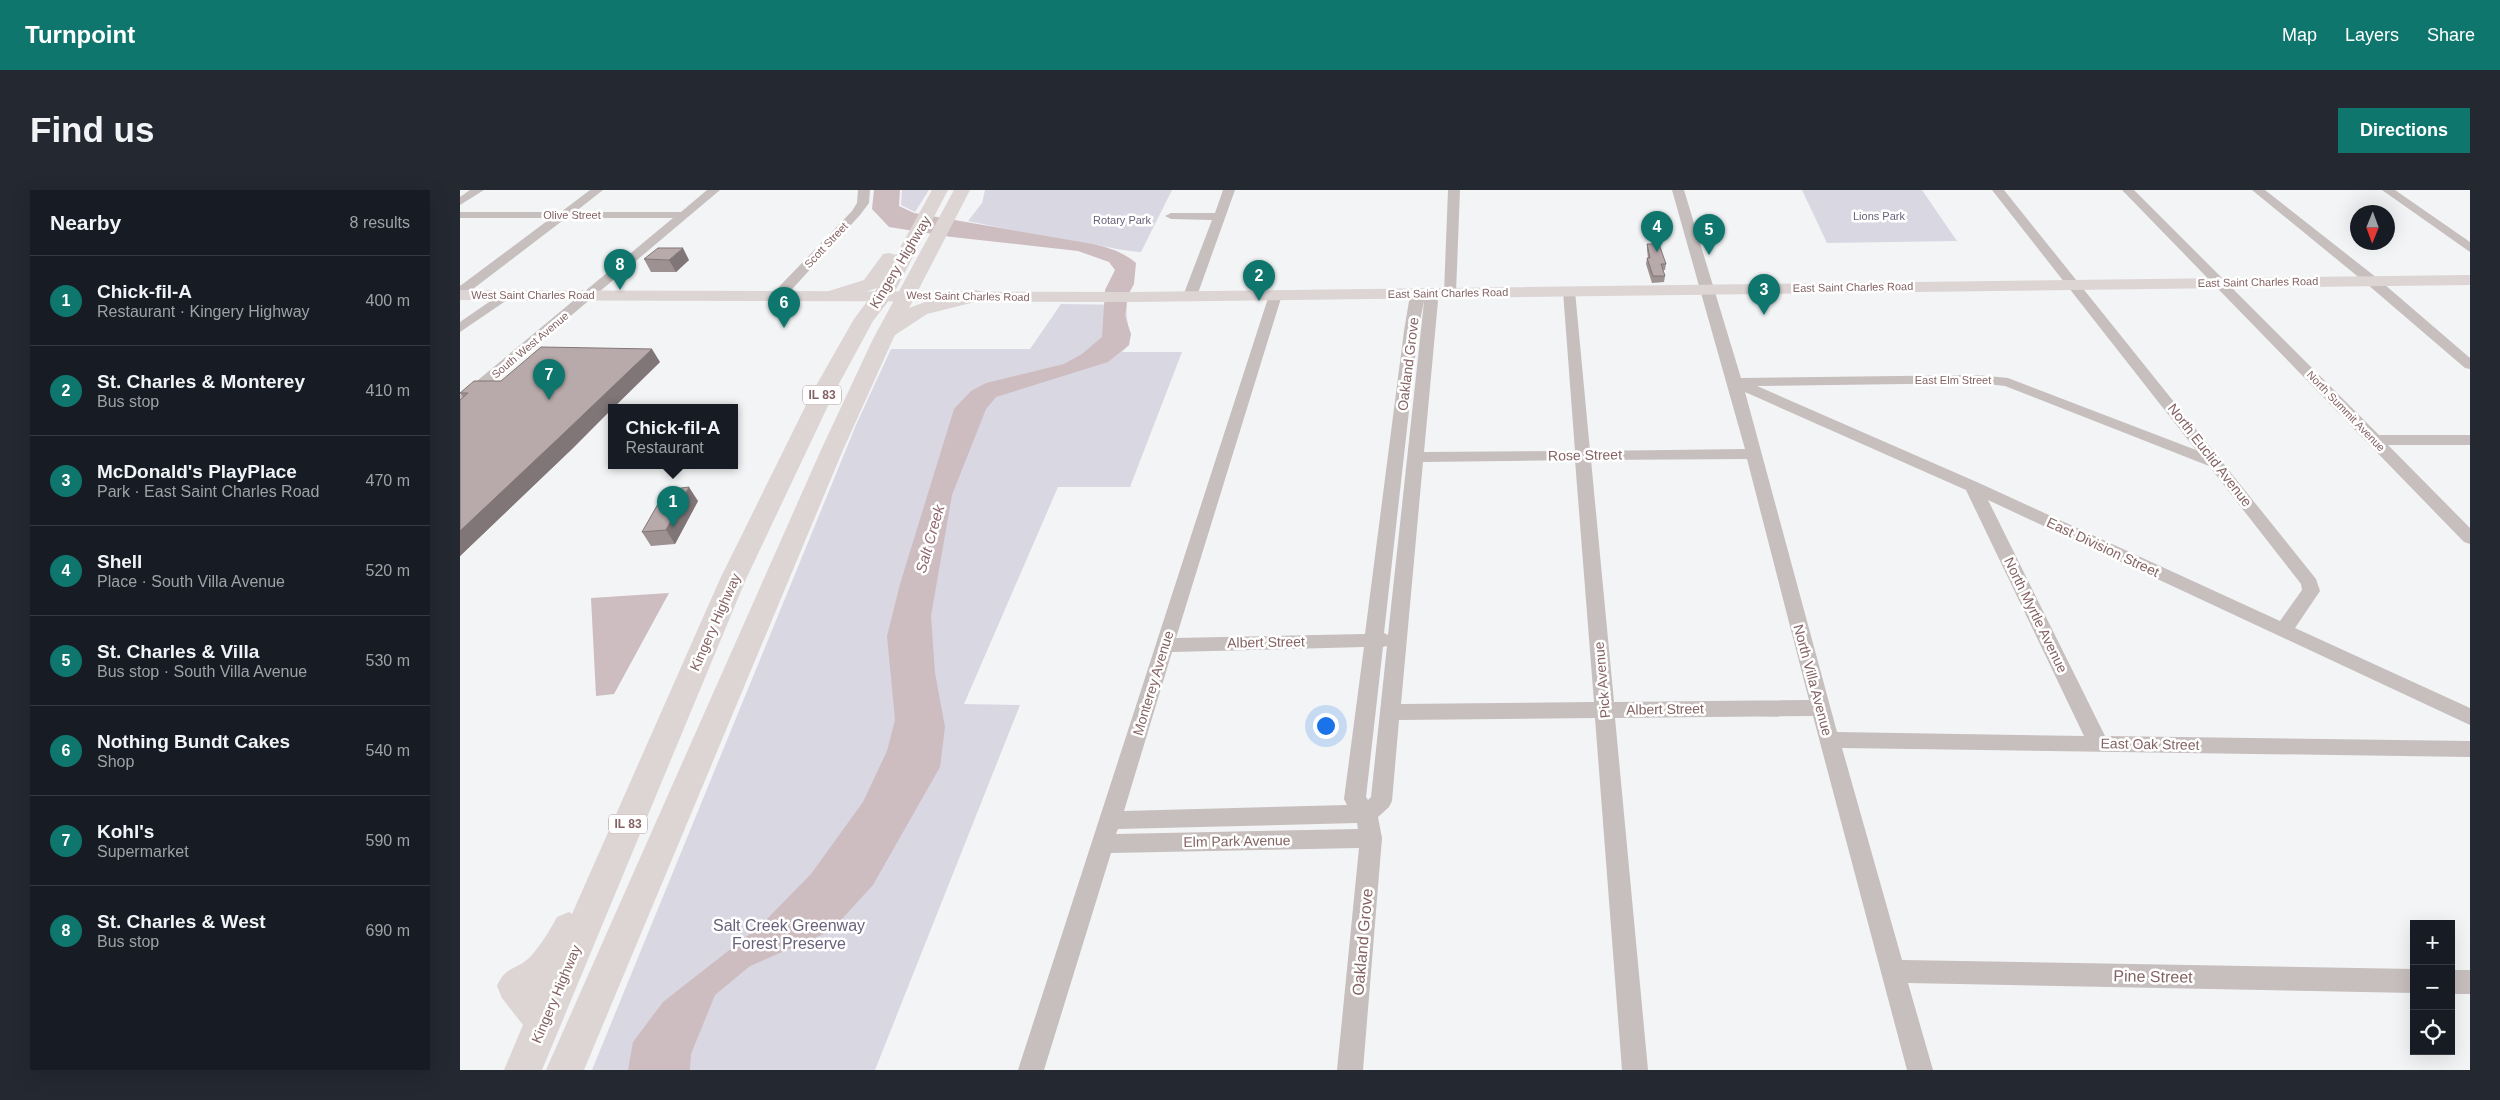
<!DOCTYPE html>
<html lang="en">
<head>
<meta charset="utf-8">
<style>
	body { margin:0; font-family:Arial,sans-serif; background:#242831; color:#f1f3f6 }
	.controls { position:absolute; right:15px; bottom:15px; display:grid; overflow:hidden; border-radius:0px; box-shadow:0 5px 20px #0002 }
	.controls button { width:45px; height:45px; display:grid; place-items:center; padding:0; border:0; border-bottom:1px solid #363941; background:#171b24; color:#f1f3f6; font:25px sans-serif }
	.compass { position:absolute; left:1890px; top:15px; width:45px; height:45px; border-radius:50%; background:#171b24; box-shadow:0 5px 20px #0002; rotate:181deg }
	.you { position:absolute; left:865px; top:535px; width:18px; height:18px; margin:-12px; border:4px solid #fff; border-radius:50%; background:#1a73e8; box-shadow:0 0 0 8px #1a73e833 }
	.badge { display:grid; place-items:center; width:32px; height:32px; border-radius:50%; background:#0f766e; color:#fff; font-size:16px; font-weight:700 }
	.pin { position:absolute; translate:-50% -41px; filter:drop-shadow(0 1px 2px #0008) }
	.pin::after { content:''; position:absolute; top:26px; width:18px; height:15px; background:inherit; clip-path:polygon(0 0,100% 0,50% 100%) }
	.popup { position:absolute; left:148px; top:214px; width:130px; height:65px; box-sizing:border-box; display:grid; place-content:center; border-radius:0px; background:#171b24; filter:drop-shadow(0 1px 4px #0005); font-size:16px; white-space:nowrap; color:#9ea1a6 }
	.popup b { font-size:19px; color:#f1f3f6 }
	.popup::after { content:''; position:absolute; left:50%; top:100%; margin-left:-10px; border:10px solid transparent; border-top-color:#171b24 }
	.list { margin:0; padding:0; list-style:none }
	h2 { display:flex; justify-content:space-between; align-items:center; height:65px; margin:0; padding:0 20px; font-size:21px }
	h2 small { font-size:16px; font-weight:400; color:#9ea1a6 }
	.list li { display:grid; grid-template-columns:32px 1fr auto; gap:15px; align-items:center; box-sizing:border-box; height:90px; padding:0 20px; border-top:1px solid #363941 }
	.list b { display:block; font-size:19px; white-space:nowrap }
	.list p { margin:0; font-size:16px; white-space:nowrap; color:#9ea1a6 }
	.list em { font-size:16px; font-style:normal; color:#9ea1a6 }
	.icon { flex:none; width:28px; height:28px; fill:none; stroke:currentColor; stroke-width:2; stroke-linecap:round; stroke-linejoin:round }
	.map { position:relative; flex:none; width:2010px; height:880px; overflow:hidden; border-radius:0px }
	header { display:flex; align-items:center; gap:30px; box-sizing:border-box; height:70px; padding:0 25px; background:#0f766e; color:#fff }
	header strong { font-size:24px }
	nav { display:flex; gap:28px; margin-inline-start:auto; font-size:18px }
	.intro { display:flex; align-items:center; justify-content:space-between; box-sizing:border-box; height:120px; padding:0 30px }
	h1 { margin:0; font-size:35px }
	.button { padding:12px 22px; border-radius:0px; background:#0f766e; color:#fff; font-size:18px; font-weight:700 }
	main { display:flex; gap:30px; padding:0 30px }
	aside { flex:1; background:#171b24; border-radius:0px; box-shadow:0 5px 20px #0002 }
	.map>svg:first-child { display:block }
	.green { fill:#d9d8e2 }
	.water { fill:#cdbcc0 }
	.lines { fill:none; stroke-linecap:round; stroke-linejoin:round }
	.minor { fill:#c7bebe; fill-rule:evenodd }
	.major { fill:#ddd4d4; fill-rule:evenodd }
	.highway { fill:#ddd4d4; fill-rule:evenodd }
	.wall { fill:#9e9192 }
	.shaded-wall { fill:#817677 }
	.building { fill:#b8a9aa; stroke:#817677 }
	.labels { text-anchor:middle; stroke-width:5; stroke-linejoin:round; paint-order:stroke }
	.far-street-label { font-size:11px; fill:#856364; stroke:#fff }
	.far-park-label { font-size:11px; fill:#6a627c; stroke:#fff }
	.shield { fill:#fff; stroke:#aa9292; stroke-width:1 }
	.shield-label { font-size:12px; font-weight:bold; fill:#856364 }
	.street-label { font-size:14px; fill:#856364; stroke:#fff }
	.water-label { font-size:15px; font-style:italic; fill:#906871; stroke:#fff }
	.near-park-label { font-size:16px; fill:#6a627c; stroke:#fff }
	.near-street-label { font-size:16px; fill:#856364; stroke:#fff }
</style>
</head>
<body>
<header>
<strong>Turnpoint</strong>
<nav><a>Map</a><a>Layers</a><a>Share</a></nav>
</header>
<div class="intro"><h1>Find us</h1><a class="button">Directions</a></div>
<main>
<aside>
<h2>Nearby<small>8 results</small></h2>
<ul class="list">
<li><span class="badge">1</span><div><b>Chick-fil-A</b><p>Restaurant · Kingery Highway</p></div><em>400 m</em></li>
<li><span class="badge">2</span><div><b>St. Charles &amp; Monterey</b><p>Bus stop</p></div><em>410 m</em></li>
<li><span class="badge">3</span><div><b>McDonald's PlayPlace</b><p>Park · East Saint Charles Road</p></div><em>470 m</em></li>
<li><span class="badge">4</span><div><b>Shell</b><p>Place · South Villa Avenue</p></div><em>520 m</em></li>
<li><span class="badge">5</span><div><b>St. Charles &amp; Villa</b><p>Bus stop · South Villa Avenue</p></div><em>530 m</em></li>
<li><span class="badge">6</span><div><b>Nothing Bundt Cakes</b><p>Shop</p></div><em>540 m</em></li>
<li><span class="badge">7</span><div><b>Kohl's</b><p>Supermarket</p></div><em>590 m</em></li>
<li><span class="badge">8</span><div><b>St. Charles &amp; West</b><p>Bus stop</p></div><em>690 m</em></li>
</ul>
</aside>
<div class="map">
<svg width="2010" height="880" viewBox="0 0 2010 880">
	<rect width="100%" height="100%" fill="#f2f4f6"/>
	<!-- green -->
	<path class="green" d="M442 0H469L455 22 441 15Z
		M525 0H712L681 62C663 61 649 57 632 54 590 47 549 40 508 31L522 13Z
		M1342 0H1462L1497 51 1367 53Z
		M601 114 667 115C665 129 671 141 669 155L662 162H722L670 297H598L504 514 560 515 415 880H132L396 235 431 159H570Z"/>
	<!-- water -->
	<path class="water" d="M414 0H440L439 16 454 23 633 54C650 58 663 62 676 73L674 94 668 105 665 126 671 144 669 155 648 172 536 207 526 219 492 305 471 426 475 483 485 537 480 577 413 695 371 741 290 776 255 805 231 864 230 880H168L173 852 203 812 300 736 351 684 403 612 427 561 435 530 427 446 440 394 494 219 511 201 526 193 604 174 622 164 642 147 645 100 655 80 649 72 618 61 492 47 429 37 412 19Z
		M209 403 154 504 136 506 131 408Z"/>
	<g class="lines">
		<!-- minor -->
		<path class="minor" d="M10 0H24L0 15V7Z
			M130 0H143L115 22H221L247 0H260L5 215 0 216V205L213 28H106L5 105 0 106V96L91 28H0V22H101Z
			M398 0H410L409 13 400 25 323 109H313L311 106 313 103 392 21 397 13Z
			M763 0H775L737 106 730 110 725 109 723 106 752 30 711 29 705 26 711 23H755Z
			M988 0H1000L996 103 990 107 984 103Z
			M1212 0H1224L1281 188 1518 185 1548 188 1736 260 1532 0H1544L1856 389 1860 401 1835 438 2010 518V535L1528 310 1645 546 2010 551V567L1382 558 1442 770 1954 779V803L1448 793 1473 880H1447L1353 526 1155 528 1188 880H1162L1135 528 939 530 932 611 929 617 918 627 922 648 903 880H877L899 658 651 663 584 880H558L810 102 815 101 822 105 716 448 905 444 944 141 949 111 959 100H969L978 111 964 262 1115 261 1103 101 1109 97 1115 101 1130 261 1285 259ZM964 111V112L928 445 924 443 958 141ZM1518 193 1545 196 1749 276 1841 394 1842 400 1820 431 1519 293 1297 196ZM1285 202 1506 300 1624 546 1377 542ZM1287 269 1349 510 1154 512 1131 270ZM1115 270 1134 512 941 514 963 272ZM927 456 911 607 908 610 906 607 923 457ZM904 457 884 609 887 615 664 621 712 462ZM897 633 898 639 656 644 658 639Z
			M1662 0H1674L1919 245H2010V255H1928L2010 338V354L2004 352Z
			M1792 0H1805L1917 88 2010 168V179L2005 178 1907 94Z
			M1922 0H1935L2010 52V62Z
			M45 101 52 105 50 108 0 142V132Z
			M1991 780H2010V804H1991Z"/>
		<!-- major -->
		<path class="major" d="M2010 85V95L673 112 0 110V100L673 102Z"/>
		<!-- highway -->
		<path class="highway" d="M472 0H488L433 105 413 131 375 201 286 389 82 880H44L63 835 42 808 37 796C45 776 58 780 71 766 81 755 90 740 97 727L109 722 112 724 260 389 353 201 394 129 417 98 376 111 369 109 366 105 369 101 404 90 423 64 429 63 436 65Z
			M494 0H510L449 118 473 109 516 100 523 102 526 106 523 110 467 124 435 145 433 149 383 260 124 880H86L361 260 413 149Z"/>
	</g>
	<!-- wall -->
	<path class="wall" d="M1187 54 1206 74 1205 80H1203L1205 86 1204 92 1192 93 1186 74 1187 68H1188L1187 60Z
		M184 69 229 70 216 82H191Z
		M200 172 153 218H152L113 258 0 366V210L3 207 0 203 41 191Z
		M238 311 215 354 191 356 182 342Z"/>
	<!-- shaded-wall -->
	<path class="shaded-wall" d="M223 58 229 70 216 82 209 70Z
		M192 159 200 172 153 218H152V219L113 258 0 366V341Z
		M229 297 238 311 215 354 206 340Z"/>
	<!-- building -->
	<path class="building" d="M1187 54H1199L1206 74H1201L1205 86H1193L1187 68H1190Z
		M198 58H223L209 70 184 69Z
		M81 157 192 159 103 244 0 341V210L8 203H0L14 191H41Z
		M229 297 206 340 182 342 206 300Z"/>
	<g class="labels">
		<!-- far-street labels -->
		<g class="far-street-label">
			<text x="112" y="29">Olive Street</text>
			<text transform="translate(366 55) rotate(-47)" y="4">Scott Street</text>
			<text transform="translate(1798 92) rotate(-1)" y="4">East Saint Charles Road</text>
			<text transform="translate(1393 97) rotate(-1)" y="4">East Saint Charles Road</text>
			<text transform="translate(988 103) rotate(-1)" y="4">East Saint Charles Road</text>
			<text x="73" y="109">West Saint Charles Road</text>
			<text transform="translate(508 106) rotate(1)" y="4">West Saint Charles Road</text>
			<text transform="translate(70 155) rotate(-40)" y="4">South West Avenue</text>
			<text x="1493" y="194">East Elm Street</text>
			<text transform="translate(1886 221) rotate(46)" y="4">North Summit Avenue</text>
		</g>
		<!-- far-park labels -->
		<g class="far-park-label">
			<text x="1419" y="30">Lions Park</text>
			<text x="662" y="34">Rotary Park</text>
		</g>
		<!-- shield labels -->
		<g class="shield">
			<rect x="343" y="195.5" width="38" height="19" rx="4"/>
			<rect x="149" y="624.5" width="38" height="19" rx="4"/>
		</g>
		<g class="shield-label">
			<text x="362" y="209">IL 83</text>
			<text x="168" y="638">IL 83</text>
		</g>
		<!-- street labels -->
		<g class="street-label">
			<text transform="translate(440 72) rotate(-59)" y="5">Kingery Highway</text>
			<text transform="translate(948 174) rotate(-83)" y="5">Oakland Grove</text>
			<text transform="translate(1125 265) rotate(-1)" y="5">Rose Street</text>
			<text transform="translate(1750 265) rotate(52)" y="5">North Euclid Avenue</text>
			<text transform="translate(1643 357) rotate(25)" y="5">East Division Street</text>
			<text transform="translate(1576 425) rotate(64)" y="5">North Myrtle Avenue</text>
			<text transform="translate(255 432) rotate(-66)" y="5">Kingery Highway</text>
			<text transform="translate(806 452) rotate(-1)" y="5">Albert Street</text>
			<text transform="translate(1142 490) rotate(-95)" y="5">Pick Avenue</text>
			<text transform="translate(1353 490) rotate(75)" y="5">North Villa Avenue</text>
			<text transform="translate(693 493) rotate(-73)" y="5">Monterey Avenue</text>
			<text transform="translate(1205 519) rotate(-1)" y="5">Albert Street</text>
			<text transform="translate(1690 554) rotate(1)" y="5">East Oak Street</text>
			<text transform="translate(777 651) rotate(-1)" y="5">Elm Park Avenue</text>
			<text transform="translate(96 804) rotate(-67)" y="5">Kingery Highway</text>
		</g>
		<!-- water labels -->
		<g class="water-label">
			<text transform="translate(470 349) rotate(-74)" y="5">Salt Creek</text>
		</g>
		<!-- near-park labels -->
		<g class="near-park-label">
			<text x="329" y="741">Salt Creek Greenway<tspan x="329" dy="18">Forest Preserve</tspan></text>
		</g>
		<!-- near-street labels -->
		<g class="near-street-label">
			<text transform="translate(902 752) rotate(-85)" y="6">Oakland Grove</text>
			<text transform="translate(1693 786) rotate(1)" y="6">Pine Street</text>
		</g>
	</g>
</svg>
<div class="controls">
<button>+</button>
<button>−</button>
<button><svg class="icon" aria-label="locate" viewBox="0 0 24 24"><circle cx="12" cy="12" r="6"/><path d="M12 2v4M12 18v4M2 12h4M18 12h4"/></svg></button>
</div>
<svg class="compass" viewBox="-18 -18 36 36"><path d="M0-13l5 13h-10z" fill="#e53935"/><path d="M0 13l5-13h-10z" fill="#9ea1a6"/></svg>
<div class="you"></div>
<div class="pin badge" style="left:213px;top:337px">1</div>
<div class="popup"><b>Chick-fil-A</b>Restaurant</div>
<div class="pin badge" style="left:799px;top:111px">2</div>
<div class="pin badge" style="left:1304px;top:125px">3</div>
<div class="pin badge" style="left:1197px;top:62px">4</div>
<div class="pin badge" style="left:1249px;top:65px">5</div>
<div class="pin badge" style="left:324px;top:138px">6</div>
<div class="pin badge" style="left:89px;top:210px">7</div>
<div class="pin badge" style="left:160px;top:100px">8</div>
</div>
</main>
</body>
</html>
